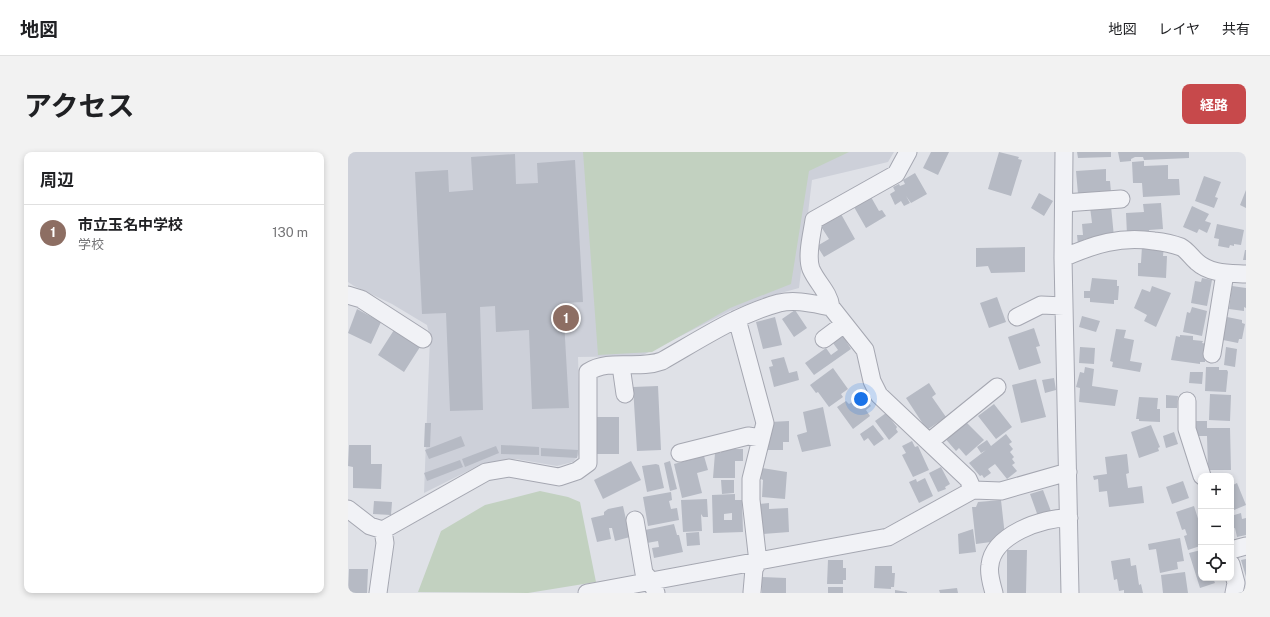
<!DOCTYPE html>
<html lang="ja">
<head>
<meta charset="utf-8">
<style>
	body { margin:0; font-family:"Public Sans","Noto Sans JP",sans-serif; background:#f2f2f2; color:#202124 }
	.controls { position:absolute; right:12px; bottom:12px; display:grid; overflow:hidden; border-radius:8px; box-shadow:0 2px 6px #0003 }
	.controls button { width:36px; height:36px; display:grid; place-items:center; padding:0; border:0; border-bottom:1px solid #e0e0e0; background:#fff; color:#202124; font:20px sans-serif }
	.you { position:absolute; left:513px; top:247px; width:14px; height:14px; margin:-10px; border:3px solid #fff; border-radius:50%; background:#1a73e8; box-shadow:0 0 0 6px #1a73e833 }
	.badge { display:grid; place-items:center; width:26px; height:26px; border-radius:50%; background:#c7494b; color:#fff; font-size:13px; font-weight:700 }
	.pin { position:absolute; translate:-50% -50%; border:2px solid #fff; box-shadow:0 1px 4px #0006 }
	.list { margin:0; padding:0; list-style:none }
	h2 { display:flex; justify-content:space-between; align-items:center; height:52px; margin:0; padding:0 16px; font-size:17px }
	h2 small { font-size:13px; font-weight:400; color:#757577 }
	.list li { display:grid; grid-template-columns:26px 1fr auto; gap:12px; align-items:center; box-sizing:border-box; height:56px; padding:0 16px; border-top:1px solid #e0e0e0 }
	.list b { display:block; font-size:15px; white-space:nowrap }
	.list p { margin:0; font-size:13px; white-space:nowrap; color:#757577 }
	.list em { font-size:13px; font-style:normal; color:#757577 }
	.icon { flex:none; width:22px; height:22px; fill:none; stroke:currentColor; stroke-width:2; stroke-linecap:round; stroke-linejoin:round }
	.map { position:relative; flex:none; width:898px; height:441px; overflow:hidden; border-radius:8px }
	header { display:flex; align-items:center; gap:24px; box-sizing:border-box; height:56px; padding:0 20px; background:#fff; border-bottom:1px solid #e0e0e0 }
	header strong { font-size:19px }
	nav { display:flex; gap:22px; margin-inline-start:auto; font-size:14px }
	.intro { display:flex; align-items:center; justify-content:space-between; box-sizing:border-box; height:96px; padding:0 24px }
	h1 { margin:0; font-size:28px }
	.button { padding:10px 18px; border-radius:8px; background:#c7494b; color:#fff; font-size:14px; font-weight:700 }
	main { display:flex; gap:24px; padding:0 24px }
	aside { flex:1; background:#fff; border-radius:8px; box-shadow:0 2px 6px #0003 }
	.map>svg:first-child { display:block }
	.built { fill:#cdd0d9 }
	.green { fill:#c2d1c0 }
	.building { fill:#b6bac4; fill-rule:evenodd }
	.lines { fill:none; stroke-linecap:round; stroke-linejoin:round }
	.minor-casing { stroke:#a5a7b1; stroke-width:19 }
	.minor { stroke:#f1f2f6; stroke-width:17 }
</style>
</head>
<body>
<header>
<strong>地図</strong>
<nav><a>地図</a><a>レイヤ</a><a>共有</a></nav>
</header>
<div class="intro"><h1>アクセス</h1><a class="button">経路</a></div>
<main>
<aside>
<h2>周辺<small></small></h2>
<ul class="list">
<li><span class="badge" style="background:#8d6e63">1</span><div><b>市立玉名中学校</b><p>学校</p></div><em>130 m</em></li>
</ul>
</aside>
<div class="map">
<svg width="898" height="441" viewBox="0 0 898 441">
	<rect width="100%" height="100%" fill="#dfe1e7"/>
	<!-- built -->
	<path class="built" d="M0 0H546L540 10 464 28 451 136 418 145 382 159 293 204 230 205 233 300 225 310 209 314 168 307 136 311 76 341 82 185 79 173 44 152 6 134 0 130Z"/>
	<!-- green -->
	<path class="green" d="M235 0H501L461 19 443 132 382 156 304 200 250 203Z
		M192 339 220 345 232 350 248 430 180 441 70 440 93 379 137 353Z"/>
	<!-- building -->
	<path class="building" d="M583 0H601L590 23 575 16Z
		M651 0 671 5 670 7 674 8 663 44 640 37Z
		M729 0H763V5L730 6Z
		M770 0H841V6L796 8 795 5H787L783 7V9L772 10Z
		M167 2 168 32 190 31 189 11 227 8 235 150 215 151 221 256 184 257 181 178 148 180 147 154 132 155 135 258 102 259 98 161 74 162 67 20 100 18 101 40 125 38 123 5Z
		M796 9V14L820 13V27H831L832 43 795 45 794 31H785L784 10Z
		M758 17V29H762L763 40 730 42 728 19Z
		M567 21 579 42 563 51 558 44 562 51 556 54 553 49 547 53 542 42 547 39 545 35 551 32 552 34 557 32 555 28Z
		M856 24 873 30 867 45 870 46 866 56 847 49Z
		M898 38V56L892 53Z
		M691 41 705 49 696 64 683 56Z
		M523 45 531 59 534 58 538 64 518 76 506 55Z
		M813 51 815 77 801 78V81L779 83 778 61 796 60 795 52Z
		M763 54 766 85 736 87V92L730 93 729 83H735L734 72 744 71 742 55Z
		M844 54 861 62 857 69 863 71 859 81 851 77 849 81 835 75Z
		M493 62 507 87 476 105 469 94 481 87 472 73Z
		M869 72 896 78 893 93 886 92V94L882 93 881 96 870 94 871 87 866 86Z
		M794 94H816L815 104H819L818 126 790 124V111H793Z
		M677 95V120L643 121 640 114 628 115V96Z
		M897 98H898V108H895Z
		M744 126 769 128V134H771L770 148H766V152L742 150V146H736V139H742Z
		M854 126 864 128 859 154 843 151 847 129 853 130Z
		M804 134 823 141 808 175 796 169 799 163 786 156 794 137 802 140Z
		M884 134 898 136V156L896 155V159L881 157Z
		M649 145 658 170 641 176 632 151Z
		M844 155 859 159 854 184 835 180 839 160 842 161Z
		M9 157 33 170 23 192 0 181Z
		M447 158 459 176 446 185 434 167Z
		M734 164 752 169 748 180 731 175Z
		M427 165 434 193 415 197 408 170Z
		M879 165 894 168V171L897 172 894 187H891L890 191 875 188Z
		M686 176 692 194 688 195 693 211 671 218 660 185Z
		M768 177 778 178 776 186 786 188 782 209 794 211 792 220 764 215 765 210 762 209Z
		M46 178 72 195 56 220 30 203Z
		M832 183 845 184V188L855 189 854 191 859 192 857 210H852V212L823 208 828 184 832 185Z
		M495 184 503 197 466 223 457 211 478 196 483 203 490 198 485 191Z
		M732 195 747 196 746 212 731 211Z
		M878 195 889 197 887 215 876 213Z
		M436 205 441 221 449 219 451 228 426 235 421 215 425 214 423 208Z
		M737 215 746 217 744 234 770 238 767 254 731 250 732 236 728 235 732 220 736 221Z
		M858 215H871V218H879L880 220 878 240 857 239Z
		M485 216 500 237 493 242 495 245 481 255 470 240 468 241 462 233Z
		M842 220H855L854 232 841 231Z
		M706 226 708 238 697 241 694 228Z
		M688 227 698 265 673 271 664 233Z
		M581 231 588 242 584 245 598 265 579 278 558 246Z
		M310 234 313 298 289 299 285 235Z
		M862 242 883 243 882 269 861 268Z
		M818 243 830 244 829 256H818Z
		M791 245 810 246 809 257H812V270L791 269V267H788Z
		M517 246 523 254 518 258 522 264 505 277 489 255 498 249 501 252 507 248 510 252Z
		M646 252 664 275 648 287 630 264Z
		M475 255 483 294 454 300 449 283 459 280 455 260Z
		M538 261 549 275 548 277 550 280 541 288 527 269Z
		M248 265H271V302H248Z
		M615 267 636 288 618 304 611 296 608 299 595 284Z
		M441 269V290H435V298H420L422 270Z
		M847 269H859V276H882L883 318H860L859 284H847Z
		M77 271H83L82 295H76Z
		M525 273 536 287 526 294 520 286 516 289 512 282Z
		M803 273 812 295 810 296 811 299 791 306 783 280Z
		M826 280 830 292 818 296 815 284Z
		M658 282 664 290 661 292 665 297 662 300 666 305 664 307 667 311 664 313 669 319 659 327 647 312 640 317 643 321 636 326 634 323 632 324 621 311 638 298 633 301 629 295 639 288 643 294Z
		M113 284 117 294 81 307 77 298Z
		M564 289 567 295 570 294 581 318 565 325 554 303 558 301 554 294Z
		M1 293H23V312H34L33 337 5 336V315L0 314Z
		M153 293 191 295V303L153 302Z
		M148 294 151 301 117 315 114 307Z
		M193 296 230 298 229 306 193 304Z
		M380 297H395V309H387V326H365L367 301H373V298Z
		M779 302 781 321 778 322 780 336 794 334 796 351 761 355 759 339 751 340 750 327 746 328 745 324 759 322 757 305Z
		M356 304 360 318 349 321 354 341 334 346 326 312Z
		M112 308 115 315 79 329 76 321Z
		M283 309 293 328 255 347 246 328Z
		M322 309 329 337 322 339 316 311Z
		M308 312 311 313 316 336 299 340 294 314Z
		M593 315 602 332 597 335 598 337 590 340 581 321Z
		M414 316 439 320 437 347 414 345 415 328 413 327Z
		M577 326 585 344 571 351 561 330 568 327 569 330Z
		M373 328H386V341L374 342Z
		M835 329 841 346 824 352 818 335Z
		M889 331 898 353 886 358 883 352V334Z
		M695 338 704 362 691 367 682 342Z
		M323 340 324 348 321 349 323 357 329 356 331 368 300 374 295 345Z
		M387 342V348H394L395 380 365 381 364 343ZM384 361V368H376V362Z
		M359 347 360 365H355L353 362 354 379 335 380 333 348Z
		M653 348 657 384 650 389 628 392 624 355H628L630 350Z
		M26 349 44 350 43 363 25 362Z
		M421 351V357L440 356 441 380 415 382 411 352Z
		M275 354 282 385 267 389 264 376H261L263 387 249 390 243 366 256 363V360L260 357Z
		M846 354 853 376V391H851L852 394 840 398 836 384 839 383 837 377 834 378 828 360Z
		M893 361 894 367 898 366V383L889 385 887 376 883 377V364Z
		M326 372 329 383H331L335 400 306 406 304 396 311 395 310 389 299 391 297 378Z
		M625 377 628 400 611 402 610 382Z
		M351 380 352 393 339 394 338 381Z
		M832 386 836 409 829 410 830 417 812 421 808 397 801 398 800 392Z
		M659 398H679L678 441H659Z
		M853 398V426H865L867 431 852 436 841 401Z
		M782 406 783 414 788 413 791 433 793 432 795 441H776V438L771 439 769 427 766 428 763 409Z
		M898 407V425L893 408Z
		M480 408H495V416H498V428H495V432H479Z
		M527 414H544V421H547L546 435H543V437L526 436Z
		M1 417H20L19 441H0Z
		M837 420 840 441H815L813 423Z
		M414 425 438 426V441H414Z
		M480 435H495V441H480Z
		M609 436 610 441H592L591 438Z
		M547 438 559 440V441H547Z"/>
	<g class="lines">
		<defs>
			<path id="minor" d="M560 0 548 22 466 68C464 82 458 104 463 117 469 131 481 140 483 155L517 198 524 229 531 243 620 327 625 338
				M716 0 715 106 722 441
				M716 51 773 47
				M715 106C747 92 772 84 806 89 815 90 825 92 833 95 839 98 844 106 849 110 862 122 881 121 898 122
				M0 143 13 147 75 187
				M669 165 693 153 716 154
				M389 167 417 271 403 327V348L410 410 406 417 404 440
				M476 187 496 172
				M864 202 877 121
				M273 214 277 242
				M839 249V277L854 324
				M581 290 649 235
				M332 301 400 284 413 286
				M0 357 22 374 35 378
				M287 368 296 421 303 429 308 441
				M35 378 138 320 161 316 211 325 229 319 240 311V220C261 206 290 218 314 209 351 188 390 162 431 151 448 147 466 152 483 155
				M883 398 898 394
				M883 412 888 431 886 441
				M30 441 37 391 35 378
				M239 441 540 385 625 338 653 339 720 320
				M646 441C644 433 640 422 642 413 645 383 695 365 721 366"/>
		</defs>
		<!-- minor casing -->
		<use href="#minor" class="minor-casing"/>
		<!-- minor -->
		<use href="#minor" class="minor"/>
	</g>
</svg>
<div class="controls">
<button>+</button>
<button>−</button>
<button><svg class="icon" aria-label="locate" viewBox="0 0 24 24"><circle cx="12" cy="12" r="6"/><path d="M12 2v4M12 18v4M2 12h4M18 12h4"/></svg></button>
</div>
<div class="you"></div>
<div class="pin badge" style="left:218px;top:166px;background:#8d6e63">1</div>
</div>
</main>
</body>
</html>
